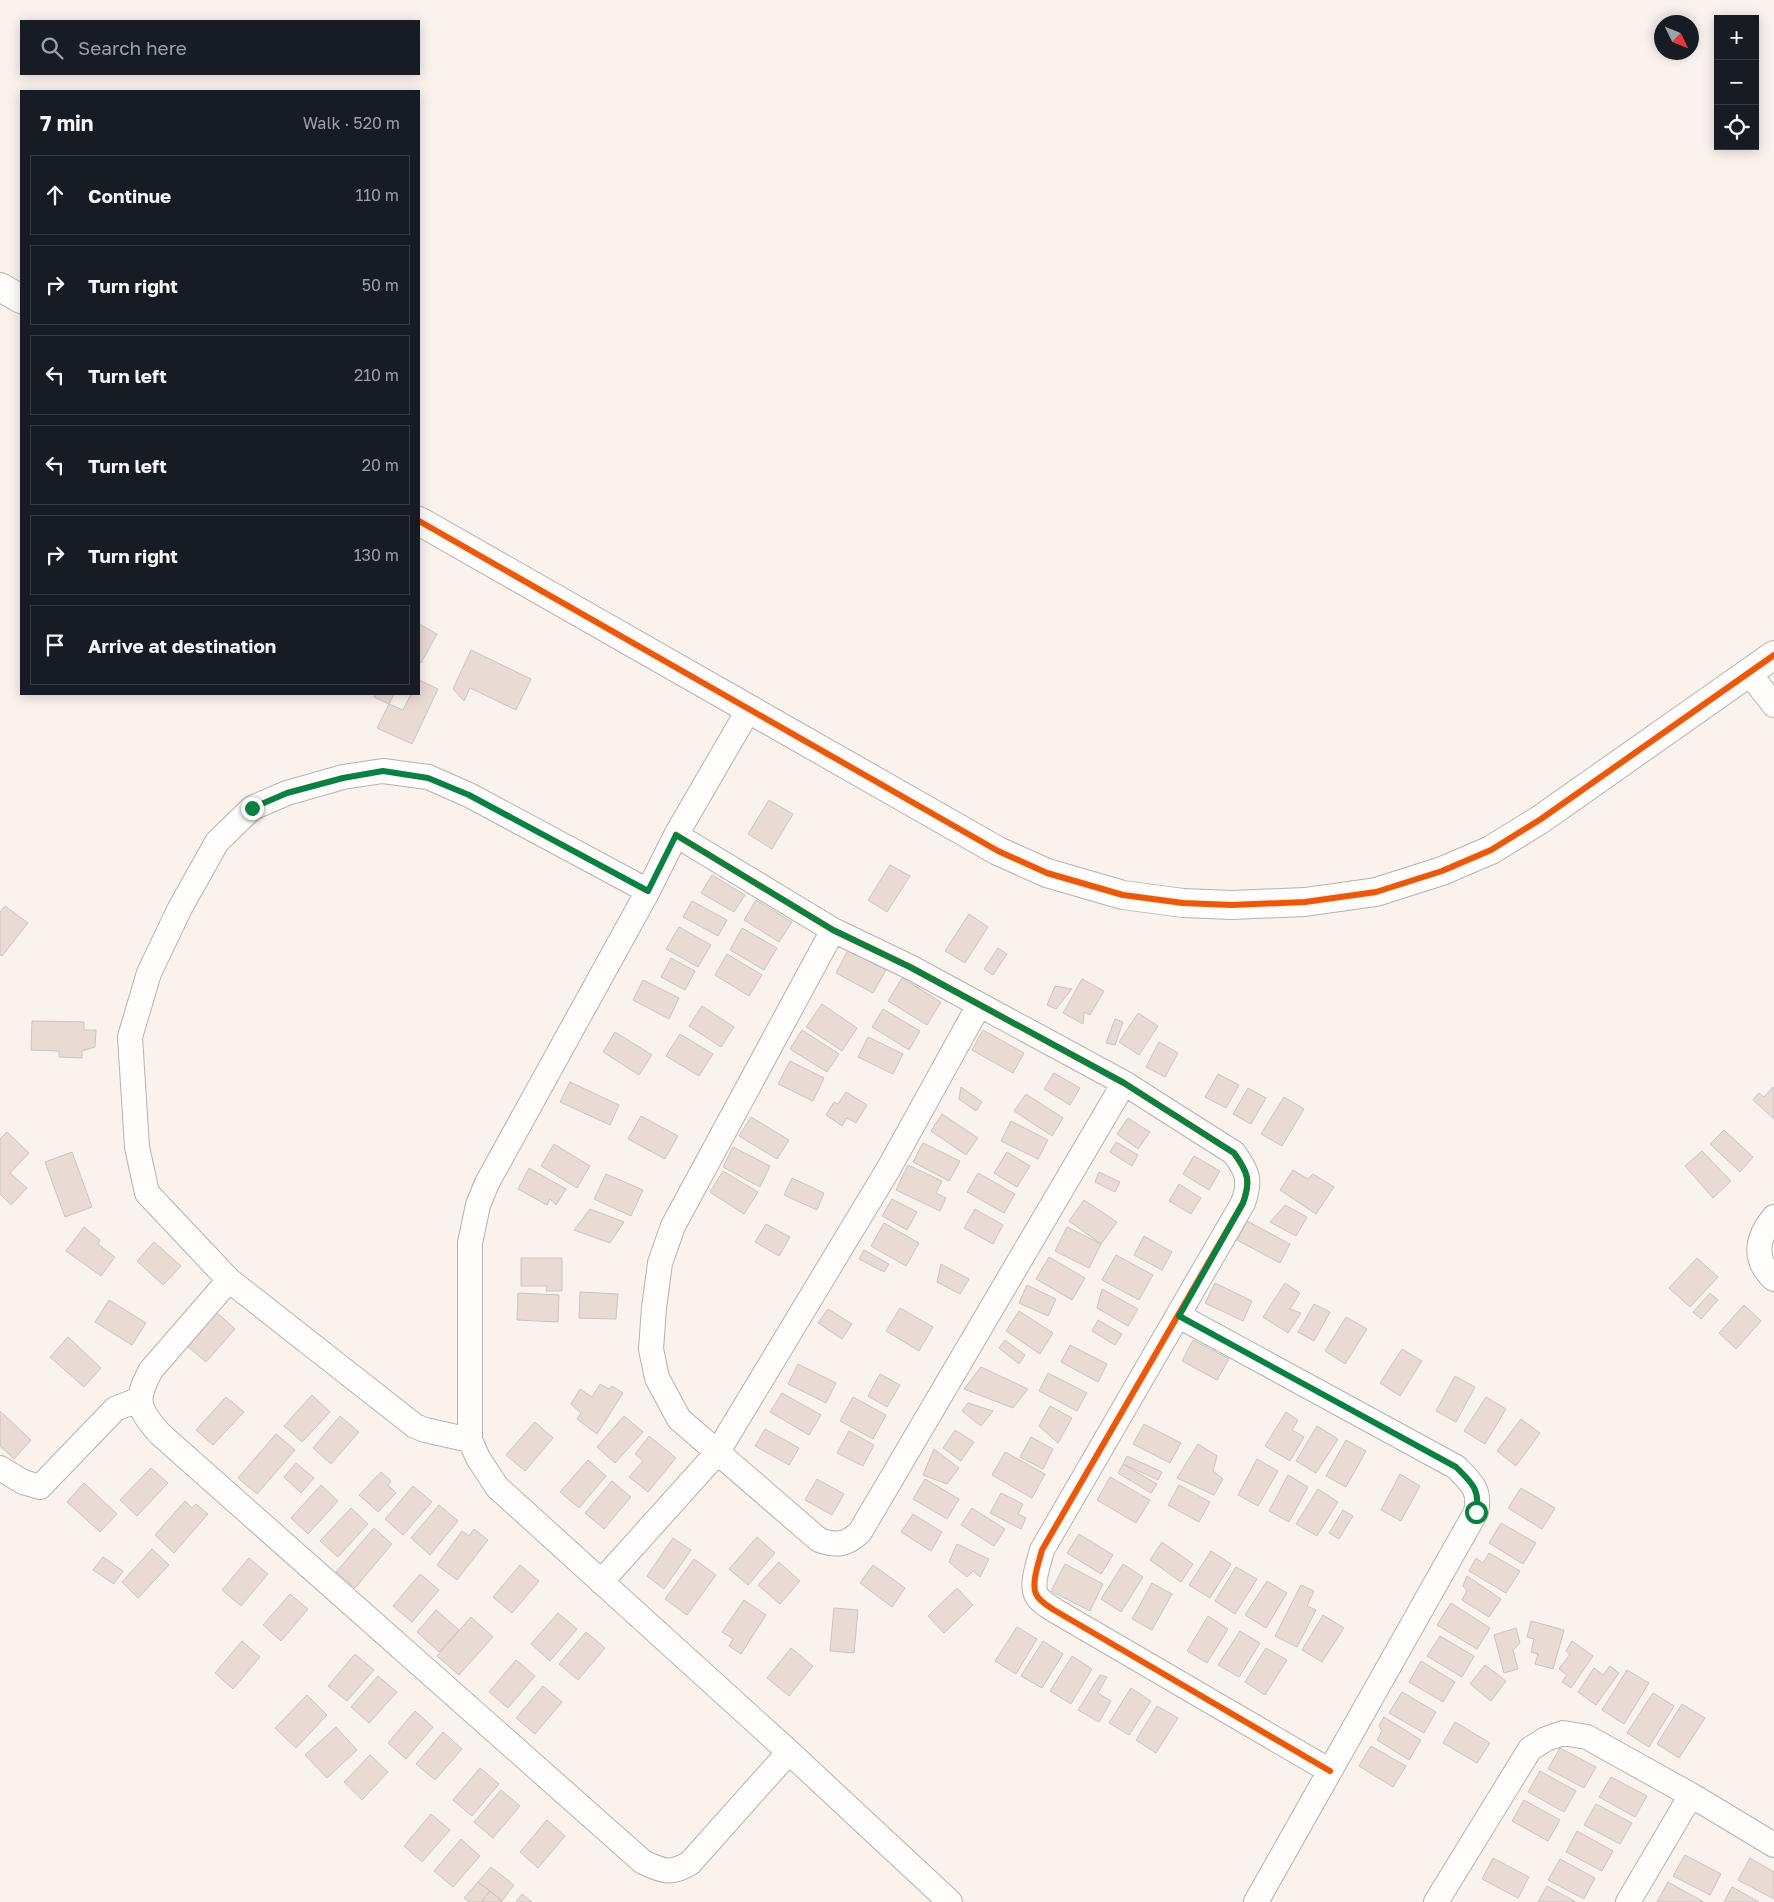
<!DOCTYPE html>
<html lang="en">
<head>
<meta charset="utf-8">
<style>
	body { margin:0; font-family:"Golos Text",sans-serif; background:#242831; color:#f1f3f6 }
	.controls { position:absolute; right:15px; top:15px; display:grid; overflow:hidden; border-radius:0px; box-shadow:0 2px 12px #0003 }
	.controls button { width:45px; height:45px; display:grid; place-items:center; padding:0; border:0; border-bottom:1px solid #363941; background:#171b24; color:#f1f3f6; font:25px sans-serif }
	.compass { position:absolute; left:1654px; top:15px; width:45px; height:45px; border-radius:50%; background:#171b24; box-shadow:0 2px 12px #0003; rotate:133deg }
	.stop { position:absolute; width:15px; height:15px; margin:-11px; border:4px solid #0b8043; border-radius:50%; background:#fff }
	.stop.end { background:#0b8043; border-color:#fff; box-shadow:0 1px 5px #0008 }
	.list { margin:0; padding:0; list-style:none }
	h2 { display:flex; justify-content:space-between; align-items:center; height:65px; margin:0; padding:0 20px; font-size:21px }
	h2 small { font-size:16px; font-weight:400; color:#9ea1a6 }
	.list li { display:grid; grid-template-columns:32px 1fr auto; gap:15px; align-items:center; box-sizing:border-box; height:80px; margin:0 10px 10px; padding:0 10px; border:1px solid #363941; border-radius:0px }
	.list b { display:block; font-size:19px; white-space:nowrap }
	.list em { font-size:16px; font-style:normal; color:#9ea1a6 }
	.icon { flex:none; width:28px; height:28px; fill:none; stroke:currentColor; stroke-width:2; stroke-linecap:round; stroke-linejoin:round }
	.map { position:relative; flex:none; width:1774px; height:1902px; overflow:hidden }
	.search { position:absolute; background:#171b24; box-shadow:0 2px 12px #0003; left:20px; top:20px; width:400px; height:55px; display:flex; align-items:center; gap:12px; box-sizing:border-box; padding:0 18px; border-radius:0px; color:#9ea1a6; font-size:19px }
	.panel { position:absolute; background:#171b24; box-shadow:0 2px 12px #0003; left:20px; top:90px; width:400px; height:605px; border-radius:0px }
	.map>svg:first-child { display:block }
	.building { fill:#eadad4; stroke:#cbc4c0 }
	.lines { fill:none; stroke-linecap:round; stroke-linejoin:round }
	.street-casing { stroke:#b7b2ae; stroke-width:26 }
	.secondary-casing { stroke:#b7b2ae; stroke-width:30 }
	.street { stroke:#fefdfc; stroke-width:24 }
	.secondary { stroke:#fefdfc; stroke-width:28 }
	.cycleway-casing { stroke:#fff1e8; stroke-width:9 }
	.cycleway { stroke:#e8590c; stroke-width:6 }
	.route { stroke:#0b8043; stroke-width:6 }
</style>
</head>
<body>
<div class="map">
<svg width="1774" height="1902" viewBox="0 0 1774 1902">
	<rect width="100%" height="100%" fill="#faf2ed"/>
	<!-- building -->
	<path class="building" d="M419 624 437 634 421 663 419 661Z
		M471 650 531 679 516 710 470 688 464 701 453 689Z
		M419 680 438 689 412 744 377 728 389 704 403 710 411 694H419Z
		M375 694H394L389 704 374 697Z
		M769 800 793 814 772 849 748 834Z
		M890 865 910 876 887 912 868 900Z
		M712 875 745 895 734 912 701 893Z
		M756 900 792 922 779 942 744 920Z
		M692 901 727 920 718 936 683 917Z
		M5 906 28 923 2 956 0 955V912Z
		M969 914 988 927 965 963 945 951Z
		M679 927 711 945 698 967 666 949Z
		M742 928 777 948 764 970 730 950Z
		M998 948 1007 954 993 975 984 969Z
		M848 950 886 970 873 993 836 973Z
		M727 954 762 975 749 996 715 975Z
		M671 958 695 971 685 990 661 977Z
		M902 978 941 1002 927 1025 888 1001Z
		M1082 979 1104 991 1090 1015 1084 1012 1083 1024 1063 1013Z
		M643 980 679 998 669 1019 633 1000Z
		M1055 986 1072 989 1056 1009 1047 1005Z
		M822 1004 857 1028 842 1051 806 1027Z
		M702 1006 734 1027 721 1047 689 1026Z
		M883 1009 920 1031 909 1050 872 1027Z
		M1138 1013 1158 1026 1139 1055 1119 1042Z
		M1115 1019 1123 1022 1115 1045 1106 1043Z
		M32 1021 84 1022V1030H96L95 1047 82 1051V1058L59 1057V1051L31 1050Z
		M802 1030 839 1054 827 1072 790 1049Z
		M983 1030 1024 1053 1013 1073 972 1050Z
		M615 1032 652 1055 639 1075 603 1052Z
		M680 1034 713 1054 699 1076 666 1056Z
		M868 1037 903 1054 893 1074 858 1057Z
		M1159 1042 1178 1053 1165 1077 1146 1067Z
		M790 1061 824 1078 813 1101 778 1084Z
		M1054 1073 1080 1088 1070 1105 1044 1089Z
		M1218 1074 1239 1085 1226 1108 1205 1097Z
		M570 1082 619 1105 610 1125 560 1102Z
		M961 1087 982 1102 976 1111 959 1099Z
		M1773 1087 1774 1088V1119L1753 1100 1759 1093 1764 1097Z
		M1248 1088 1266 1098 1251 1124 1233 1114Z
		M846 1092 867 1105 856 1123 847 1118 842 1126 826 1115 834 1102 838 1104Z
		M1026 1094 1063 1118 1052 1136 1014 1111Z
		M1284 1097 1304 1109 1282 1146 1261 1134Z
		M942 1114 978 1138 966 1155 931 1131Z
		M641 1116 678 1136 665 1159 628 1139Z
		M751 1117 789 1140 777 1159 739 1136Z
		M1128 1118 1150 1132 1138 1149 1117 1134Z
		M1011 1121 1048 1140 1038 1159 1001 1141Z
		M1724 1130 1753 1157 1740 1172 1710 1144Z
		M7 1132 29 1153 10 1173 27 1188 11 1205 0 1194V1139Z
		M1116 1142 1138 1155 1132 1166 1110 1152Z
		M923 1143 960 1161 949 1181 913 1162Z
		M554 1144 590 1166 577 1188 541 1166Z
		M733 1147 770 1166 760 1187 723 1167Z
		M1702 1151 1731 1181 1713 1198 1685 1166Z
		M72 1152 92 1207 65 1217 45 1162Z
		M1007 1152 1030 1166 1017 1187 994 1173Z
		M1194 1156 1220 1171 1209 1190 1183 1174Z
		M908 1165 942 1181 936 1193 946 1198 940 1211 896 1190Z
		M529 1168 566 1189 556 1205 550 1199 547 1205 518 1189Z
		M1293 1170 1308 1179 1313 1174 1334 1187 1316 1214 1280 1190Z
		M723 1171 758 1192 744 1214 710 1192Z
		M1099 1172 1120 1182 1115 1192 1095 1182Z
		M978 1173 1015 1194 1004 1213 967 1192Z
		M606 1174 643 1190 631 1216 594 1199Z
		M792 1178 824 1193 817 1210 784 1195Z
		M1179 1184 1201 1198 1191 1214 1169 1201Z
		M892 1199 917 1212 907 1230 882 1216Z
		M1084 1200 1117 1222 1101 1244 1069 1221Z
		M1285 1205 1307 1217 1296 1236 1270 1222Z
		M590 1209 624 1222 610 1243 574 1230Z
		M975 1209 1003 1225 993 1244 964 1228Z
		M1247 1221 1290 1244 1280 1263 1237 1240Z
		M884 1223 919 1243 906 1266 871 1246Z
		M766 1224 790 1237 779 1256 755 1242Z
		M84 1227 100 1240 98 1244 115 1257 101 1276 66 1251Z
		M1067 1227 1101 1244 1089 1268 1055 1251Z
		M1144 1236 1172 1252 1162 1270 1134 1255Z
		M154 1242 181 1266 163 1285 137 1261Z
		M864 1250 889 1264 884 1272 859 1259Z
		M1116 1255 1153 1275 1139 1300 1102 1280Z
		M1049 1257 1085 1278 1072 1300 1036 1279Z
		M521 1258H562V1291H546L547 1286H521Z
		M1697 1258 1718 1277 1690 1307 1669 1288Z
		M941 1264 969 1279 960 1294 937 1282Z
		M1215 1283 1252 1301 1243 1321 1205 1303Z
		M1285 1283 1300 1293 1290 1309 1301 1313 1288 1333 1263 1317Z
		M1027 1285 1056 1299 1048 1316 1019 1303Z
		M1102 1289 1138 1309 1128 1326 1097 1308Z
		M580 1292 618 1294 616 1319 579 1318Z
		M518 1293 559 1295 558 1322 517 1320Z
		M1710 1293 1718 1300 1701 1319 1693 1312Z
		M109 1300 146 1323 132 1345 95 1322Z
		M1314 1304 1330 1312 1314 1341 1298 1332Z
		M1744 1305 1761 1321 1736 1349 1719 1333Z
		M900 1308 933 1327 919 1351 886 1331Z
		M828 1309 852 1324 842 1339 818 1323Z
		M215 1311 235 1329 206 1362 186 1345Z
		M1019 1311 1053 1333 1040 1354 1006 1331Z
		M1346 1317 1367 1329 1345 1364 1325 1351Z
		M1098 1320 1122 1334 1115 1345 1092 1331Z
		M68 1337 101 1368 84 1387 50 1357Z
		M1005 1340 1025 1355 1019 1364 999 1348Z
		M1193 1340 1229 1359 1217 1380 1182 1361Z
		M1070 1345 1107 1364 1098 1382 1061 1362Z
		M1402 1349 1422 1361 1400 1396 1380 1383Z
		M798 1364 836 1383 826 1403 788 1384Z
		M981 1367 1028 1389 1013 1408 964 1389Z
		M1048 1373 1087 1393 1077 1411 1039 1391Z
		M880 1374 900 1385 887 1407 868 1396Z
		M1455 1376 1475 1387 1456 1422 1436 1411Z
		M600 1384 609 1389 612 1386 623 1393 597 1434 577 1419 581 1413 571 1404 580 1389 592 1397Z
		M782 1393 821 1415 809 1435 770 1412Z
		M312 1395 330 1412 302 1442 284 1426Z
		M226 1397 244 1412 213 1445 196 1430Z
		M853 1397 886 1415 873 1439 840 1421Z
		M1486 1397 1506 1409 1485 1444 1464 1431Z
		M968 1403 993 1411 981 1426 962 1411Z
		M1050 1406 1072 1418 1058 1443 1039 1426Z
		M0 1411 31 1440 14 1459 0 1446Z
		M1286 1412 1298 1420 1292 1430 1304 1437 1290 1461 1265 1446Z
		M340 1416 359 1432 331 1464 313 1448Z
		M624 1416 643 1432 615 1463 597 1447Z
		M1521 1419 1540 1433 1516 1466 1497 1451Z
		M535 1422 553 1438 525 1471 506 1455Z
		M1144 1424 1181 1443 1170 1463 1133 1444Z
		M1317 1426 1338 1439 1316 1473 1296 1461Z
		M765 1429 799 1448 789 1465 755 1446Z
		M955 1430 974 1442 961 1461 943 1448Z
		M849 1431 874 1445 863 1466 837 1453Z
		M276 1434 295 1450 257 1494 238 1478Z
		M649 1436 676 1458 648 1492 629 1477 643 1461 635 1454Z
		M1031 1437 1053 1449 1043 1469 1020 1457Z
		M1346 1440 1366 1451 1346 1487 1326 1476Z
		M1198 1444 1217 1456 1213 1471 1223 1479 1214 1495 1177 1478Z
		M934 1449 959 1468 947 1484 923 1475Z
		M1005 1452 1045 1474 1032 1498 992 1475Z
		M1127 1456 1162 1472 1158 1480 1123 1464Z
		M1257 1459 1278 1471 1258 1506 1238 1495Z
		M588 1460 606 1476 579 1508 560 1492Z
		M296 1463 314 1478 301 1493 284 1477Z
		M1123 1464 1157 1484 1151 1493 1118 1473Z
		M151 1468 168 1483 137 1516 120 1500Z
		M381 1472 391 1481 388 1485 396 1493 378 1512 359 1495Z
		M1400 1474 1420 1486 1401 1521 1381 1510Z
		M1288 1475 1308 1487 1289 1522 1269 1511Z
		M1110 1477 1150 1500 1136 1523 1097 1500Z
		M817 1479 844 1494 832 1515 805 1500Z
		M925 1479 959 1499 947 1519 913 1499Z
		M612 1481 631 1497 604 1529 585 1513Z
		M84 1483 117 1514 100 1532 67 1502Z
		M321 1485 338 1501 308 1534 291 1518Z
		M1179 1485 1210 1502 1199 1522 1168 1505Z
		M413 1486 432 1502 403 1535 385 1519Z
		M1521 1488 1555 1508 1542 1529 1508 1508Z
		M1318 1489 1338 1502 1317 1536 1296 1524Z
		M1001 1493 1023 1504 1018 1514 1026 1518 1021 1529 990 1513Z
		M185 1501 192 1508 196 1504 208 1514 174 1553 155 1535Z
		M439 1505 458 1521 430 1555 411 1538Z
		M351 1508 368 1524 338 1557 320 1541Z
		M972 1508 1005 1529 994 1546 961 1525Z
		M1343 1510 1353 1516 1339 1539 1329 1533Z
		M913 1514 942 1532 931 1551 901 1532Z
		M1501 1523 1536 1543 1523 1564 1489 1543Z
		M374 1528 392 1544 355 1588 336 1572Z
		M474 1529 488 1540 457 1580 437 1565 462 1531 469 1536Z
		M1079 1534 1113 1555 1101 1574 1067 1553Z
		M757 1537 775 1553 748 1585 729 1569Z
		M673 1538 691 1550 664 1589 647 1576Z
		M1162 1542 1193 1564 1181 1582 1150 1560Z
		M957 1544 989 1559 980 1577 973 1571 967 1577 949 1562Z
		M152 1549 169 1565 138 1598 122 1582Z
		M1211 1551 1231 1564 1210 1598 1189 1585Z
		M1489 1553 1520 1571 1506 1593 1469 1571 1476 1558 1483 1563Z
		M103 1557 123 1571 114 1584 93 1570Z
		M249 1558 268 1574 241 1606 222 1590Z
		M694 1559 716 1575 687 1615 665 1599Z
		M779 1562 800 1581 780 1604 758 1585Z
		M1065 1564 1103 1584 1090 1611 1051 1591Z
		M1123 1564 1143 1577 1121 1612 1101 1599Z
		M520 1565 539 1581 512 1613 493 1597Z
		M873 1565 905 1588 892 1607 860 1583Z
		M1236 1567 1257 1579 1235 1614 1215 1601Z
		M420 1574 439 1590 412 1622 393 1606Z
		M1467 1576 1501 1599 1489 1617 1462 1600 1467 1591 1463 1586Z
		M1267 1581 1287 1593 1266 1628 1245 1615Z
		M1152 1583 1172 1594 1152 1630 1132 1619Z
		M1301 1585 1314 1591 1307 1606 1316 1610 1297 1647 1275 1636Z
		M957 1588 973 1605 944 1633 928 1616Z
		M290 1594 308 1609 281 1641 263 1625Z
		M744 1600 766 1615 741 1654 729 1646 733 1639 722 1632Z
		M1451 1603 1490 1628 1477 1649 1437 1625Z
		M834 1608 858 1610 854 1653 830 1651Z
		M436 1610 459 1630 439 1652 417 1632Z
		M558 1613 577 1629 550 1661 531 1644Z
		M1323 1615 1344 1628 1322 1662 1302 1650Z
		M1208 1616 1228 1629 1207 1663 1187 1651Z
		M471 1617 493 1637 459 1675 437 1656Z
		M1531 1621 1564 1630 1553 1669 1535 1664 1538 1654 1531 1652 1534 1639 1527 1637Z
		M1017 1627 1037 1639 1016 1674 995 1661Z
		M1516 1628 1520 1643 1513 1650 1518 1669 1504 1673 1494 1635Z
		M1240 1631 1260 1643 1239 1677 1218 1665Z
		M586 1632 605 1648 578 1680 559 1664Z
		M1440 1636 1474 1656 1462 1677 1427 1656Z
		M242 1641 260 1657 233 1689 215 1673Z
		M1043 1641 1063 1654 1042 1688 1021 1676Z
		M1572 1641 1593 1656 1571 1688 1562 1682 1567 1675 1559 1669 1570 1654 1566 1651Z
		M791 1648 813 1666 789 1696 767 1678Z
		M1266 1648 1287 1660 1265 1695 1245 1682Z
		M355 1654 374 1670 347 1701 328 1686Z
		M1072 1656 1092 1669 1071 1704 1050 1691Z
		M516 1660 535 1676 508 1708 489 1692Z
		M1421 1661 1455 1682 1443 1702 1409 1682Z
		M1485 1665 1506 1681 1491 1701 1470 1684Z
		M1610 1666 1619 1673 1596 1705 1578 1692 1594 1668 1603 1675Z
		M1627 1670 1649 1683 1624 1724 1602 1710Z
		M1100 1675 1107 1677 1098 1693 1111 1701 1099 1722 1078 1710Z
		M378 1676 397 1692 369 1723 351 1707Z
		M543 1686 562 1702 535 1734 516 1718Z
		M1131 1688 1151 1701 1129 1735 1109 1723Z
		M1402 1692 1436 1712 1424 1733 1389 1713Z
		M1653 1693 1674 1706 1649 1747 1627 1733Z
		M307 1695 327 1715 296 1748 275 1728Z
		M1682 1704 1705 1718 1679 1758 1657 1744Z
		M1157 1706 1178 1718 1156 1753 1136 1740Z
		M415 1711 433 1727 406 1759 388 1743Z
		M1384 1717 1421 1740 1409 1760 1377 1740 1382 1731 1379 1726Z
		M1455 1722 1490 1743 1477 1763 1443 1743Z
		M336 1727 357 1750 327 1778 305 1755Z
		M443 1732 462 1749 435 1780 416 1764Z
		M1371 1746 1406 1766 1393 1787 1359 1766Z
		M1560 1748 1596 1767 1584 1788 1548 1769Z
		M370 1755 388 1772 362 1800 344 1782Z
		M480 1768 499 1784 472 1816 453 1800Z
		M1540 1771 1576 1791 1564 1812 1528 1792Z
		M1611 1777 1647 1796 1635 1817 1599 1797Z
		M501 1790 520 1806 493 1838 474 1822Z
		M1524 1800 1560 1820 1548 1841 1512 1821Z
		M1596 1804 1632 1823 1620 1844 1584 1825Z
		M431 1814 450 1830 422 1862 404 1846Z
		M547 1820 565 1836 538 1868 520 1852Z
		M1577 1831 1613 1851 1602 1871 1566 1852Z
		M461 1839 480 1856 453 1887 434 1871Z
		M1685 1855 1721 1874 1710 1895 1673 1876Z
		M1493 1858 1529 1877 1518 1898 1482 1879Z
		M1750 1858 1774 1872V1899L1738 1880Z
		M1560 1859 1595 1878 1584 1899 1548 1880Z
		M491 1867 514 1885 502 1901 478 1882Z
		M478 1882 490 1891 481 1902H469L464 1898Z
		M1668 1882 1704 1902H1657Z
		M1547 1886 1576 1902H1538Z
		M1732 1887 1759 1902H1724Z
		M490 1891 502 1901 501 1902H481Z
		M522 1894 532 1902H516Z"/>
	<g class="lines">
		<defs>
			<path id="street" d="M1749 673 1774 705
				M749 709 676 835 648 891 487 1183 478 1205 470 1243V1440L478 1458 497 1487 789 1752 950 1902
				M676 835 833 930 910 967 1124 1083 1234 1153C1248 1172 1251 1181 1243 1203L1042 1550C1039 1562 1031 1583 1036 1594 1039 1601 1048 1606 1054 1610L1330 1771
				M833 930 673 1226 660 1263 654 1308 651 1349 657 1378 679 1419 819 1540C836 1546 847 1545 860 1532L1124 1083
				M1774 1217C1757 1237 1752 1259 1774 1279
				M229 1280 151 1370C134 1401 138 1409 160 1434L643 1862C662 1871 671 1875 690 1863L789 1752
				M1179 1316 1456 1467C1471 1482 1481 1490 1476 1512L1256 1902
				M470 1440 425 1430 415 1426 229 1280 147 1193 137 1147 130 1037 149 973 180 908 217 842 252 808 287 793 343 777 383 771 428 777 469 795 648 891
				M0 1468 23 1482 40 1487 115 1409 140 1399
				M601 1582 717 1453 889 1168 979 1005
				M1436 1902 1530 1749 1546 1739 1563 1733 1587 1737 1691 1795 1774 1845
				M1628 1902 1691 1795"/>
			<path id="secondary" d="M0 287 21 299
				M419 521 998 851 1047 873 1123 895 1183 903 1232 905 1305 902 1376 892 1442 871 1491 850 1541 819 1774 655"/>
		</defs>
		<!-- street casing -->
		<use href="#street" class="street-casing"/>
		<!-- secondary casing -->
		<use href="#secondary" class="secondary-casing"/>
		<!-- street -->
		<use href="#street" class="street"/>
		<!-- secondary -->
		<use href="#secondary" class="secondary"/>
		<defs>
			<path id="cycleway" d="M419 521 998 851 1047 873 1123 895 1183 903 1232 905 1305 902 1376 892 1442 871 1491 850 1541 819 1774 655
				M676 835 833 930 910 967 1124 1083 1234 1153C1248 1172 1251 1181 1243 1203L1042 1550C1039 1562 1031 1583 1036 1594 1039 1601 1048 1606 1054 1610L1330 1771"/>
		</defs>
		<!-- cycleway casing -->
		<use href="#cycleway" class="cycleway-casing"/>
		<!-- cycleway -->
		<use href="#cycleway" class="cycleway"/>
	</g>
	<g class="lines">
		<!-- route -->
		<path class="route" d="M252 808 287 793 343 778 383 771 428 778 469 795 648 891 676 835 833 930 910 967 1124 1083 1234 1153C1248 1172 1251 1181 1243 1203L1179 1316 1456 1467C1471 1482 1481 1490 1476 1512"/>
	</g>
</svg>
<div class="controls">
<button>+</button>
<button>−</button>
<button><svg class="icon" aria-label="locate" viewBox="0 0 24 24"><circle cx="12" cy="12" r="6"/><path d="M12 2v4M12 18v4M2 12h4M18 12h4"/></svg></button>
</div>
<svg class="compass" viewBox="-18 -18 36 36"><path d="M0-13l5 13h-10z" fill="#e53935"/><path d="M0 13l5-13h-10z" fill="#9ea1a6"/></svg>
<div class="stop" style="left:1476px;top:1512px"></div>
<div class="stop end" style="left:252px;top:808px"></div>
<div class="search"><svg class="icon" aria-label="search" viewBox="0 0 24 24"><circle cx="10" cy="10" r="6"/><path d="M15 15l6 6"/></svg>Search here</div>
<section class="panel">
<h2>7 min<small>Walk · 520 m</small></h2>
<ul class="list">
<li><svg class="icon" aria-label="ahead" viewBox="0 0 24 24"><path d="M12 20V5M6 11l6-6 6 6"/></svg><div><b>Continue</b></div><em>110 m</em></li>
<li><svg class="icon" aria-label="right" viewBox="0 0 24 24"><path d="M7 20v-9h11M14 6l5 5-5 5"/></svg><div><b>Turn right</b></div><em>50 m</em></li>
<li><svg class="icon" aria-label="left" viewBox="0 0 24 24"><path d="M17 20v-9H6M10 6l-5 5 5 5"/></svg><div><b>Turn left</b></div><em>210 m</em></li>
<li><svg class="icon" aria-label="left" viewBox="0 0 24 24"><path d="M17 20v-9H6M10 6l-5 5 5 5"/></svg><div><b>Turn left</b></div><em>20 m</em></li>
<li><svg class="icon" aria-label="right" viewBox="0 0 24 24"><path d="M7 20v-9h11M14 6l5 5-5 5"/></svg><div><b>Turn right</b></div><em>130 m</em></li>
<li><svg class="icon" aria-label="arrive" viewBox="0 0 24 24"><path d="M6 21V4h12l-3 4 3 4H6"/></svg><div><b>Arrive at destination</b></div></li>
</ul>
</section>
</div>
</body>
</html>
